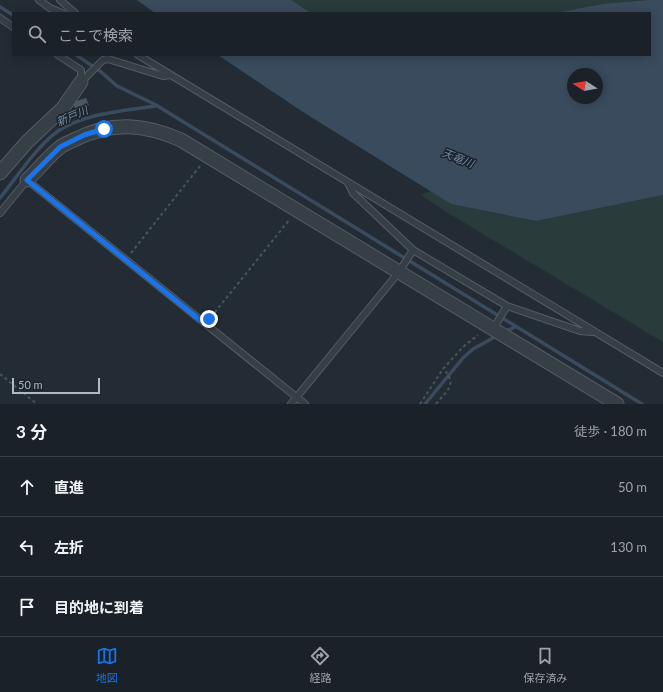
<!DOCTYPE html>
<html lang="ja">
<head>
<meta charset="utf-8">
<style>
	body { margin:0; font-family:Lato,"Noto Sans JP",sans-serif; background:#232930; color:#f1f3f6 }
	.compass { position:absolute; left:567px; top:68px; width:36px; height:36px; border-radius:50%; background:#1a2128; box-shadow:0 2px 10px #0003; rotate:281deg }
	.scale { position:absolute; left:12px; bottom:10px; width:88px; box-sizing:border-box; padding-left:4px; border:2px solid #b1b9c3; border-top:0; font-size:11px; line-height:14px; white-space:nowrap; color:#b1b9c3; -webkit-text-stroke:3px #1b232b; paint-order:stroke }
	.stop { position:absolute; width:12px; height:12px; margin:-9px; border:3px solid #1a73e8; border-radius:50%; background:#fff }
	.stop.end { background:#1a73e8; border-color:#fff; box-shadow:0 1px 4px #0008 }
	.list { margin:0; padding:0; list-style:none }
	h2 { display:flex; justify-content:space-between; align-items:center; height:52px; margin:0; padding:0 16px; font-size:17px }
	h2 small { font-size:13px; font-weight:400; color:#9fa3a8 }
	.list li { display:grid; grid-template-columns:26px 1fr auto; gap:12px; align-items:center; box-sizing:border-box; height:60px; padding:0 16px; border-top:1px solid #383e45 }
	.list b { display:block; font-size:15px; white-space:nowrap }
	.list em { font-size:13px; font-style:normal; color:#9fa3a8 }
	.icon { flex:none; width:22px; height:22px; fill:none; stroke:currentColor; stroke-width:2; stroke-linecap:round; stroke-linejoin:round }
	.map { position:relative; flex:none; width:663px; height:404px; overflow:hidden }
	.search { position:absolute; background:#1a2128; box-shadow:0 2px 10px #0003; left:12px; right:12px; top:12px; height:44px; display:flex; align-items:center; gap:10px; box-sizing:border-box; padding:0 14px; border-radius:0px; color:#9fa3a8; font-size:15px }
	.sheet { height:232px; background:#1a2128 }
	nav { display:flex; justify-content:space-around; align-items:center; box-sizing:border-box; height:56px; border-top:1px solid #383e45; background:#1a2128; font-size:11px; color:#9fa3a8 }
	nav a { display:grid; justify-items:center; gap:2px }
	nav .on { color:#1a73e8 }
	.map>svg:first-child { display:block }
	.green { fill:#293b3a }
	.water { fill:#3a4b5d; fill-rule:evenodd }
	.lines { fill:none; stroke-linecap:round; stroke-linejoin:round }
	.stream { stroke:#3a4b5d; stroke-width:3.5 }
	.building { fill:#4b5761 }
	.service-casing { stroke:#545c64; stroke-width:8 }
	.minor-casing { stroke:#545c64; stroke-width:15 }
	.path { stroke:#465758; stroke-width:2; stroke-dasharray:3 3; stroke-linecap:butt }
	.service { stroke:#363e46; stroke-width:6 }
	.minor { stroke:#363e46; stroke-width:13 }
	.route { stroke:#1a73e8; stroke-width:5 }
	.labels { text-anchor:middle; stroke-width:3; stroke-linejoin:round; paint-order:stroke }
	.water-label { font-size:11px; font-style:italic; fill:#748ca3; stroke:#1b232b }
</style>
</head>
<body>
<div class="map">
<svg width="663" height="404" viewBox="0 0 663 404">
	<rect width="100%" height="100%" fill="#232c35"/>
	<!-- green -->
	<path class="green" d="M291 0H649L602 4 554 13H311Z
		M431 191 451 204 536 221 663 195V342L448 213 421 195Z"/>
	<!-- water -->
	<path class="water" d="M137 0H291L311 13H155Z
		M649 0H663V195L536 221 451 204 303 112 218 55H650V13H554L602 4ZM573 74H597V98H573Z"/>
	<g class="lines">
		<!-- stream -->
		<path class="stream" d="M0 7 13 15
			M76 55 100 71 117 86 156 105 642 404
			M0 198C17 177 36 147 58 131 86 113 123 111 155 106
			M504 332 515 327
			M425 404 463 358 473 349 493 338"/>
	</g>
	<!-- building -->
	<path class="building" d="M86 98 89 105 75 109 73 102Z"/>
	<g class="lines">
		<defs>
			<path id="service" d="M39 0 50 8 62 13
				M60 0 75 13
				M0 18 13 27
				M58 55 81 70V82
				M138 55 663 373
				M81 82 103 60 108 59 163 76 171 75
				M27 180 305 404
				M0 213 27 180
				M413 250 507 306 580 331 592 332
				M493 329 507 306
				M291 404 399 272 413 250 353 193 348 183"/>
			<path id="minor" d="M0 173 27 142 63 108 81 82
				M27 180C38 170 48 157 59 148 64 144 70 142 76 139 112 121 145 124 181 140L617 404"/>
		</defs>
		<!-- service casing -->
		<use href="#service" class="service-casing"/>
		<!-- minor casing -->
		<use href="#minor" class="minor-casing"/>
		<!-- path -->
		<path class="path" d="M131 253 200 166
			M211 317 290 219
			M0 374 37 404
			M420 404 443 369 463 347 478 335
			M436 404C446 391 459 384 443 369"/>
		<!-- service -->
		<use href="#service" class="service"/>
		<!-- minor -->
		<use href="#minor" class="minor"/>
	</g>
	<g class="lines">
		<!-- route -->
		<path class="route" d="M104 129 84 135 60 147 27 180 205 324 209 319"/>
	</g>
	<g class="labels">
		<!-- water labels -->
		<g class="water-label">
			<text transform="translate(72 116) rotate(-24)" y="4">新戸川</text>
			<text transform="translate(458 158) rotate(22)" y="4">天竜川</text>
		</g>
	</g>
</svg>
<svg class="compass" viewBox="-18 -18 36 36"><path d="M0-13l5 13h-10z" fill="#e53935"/><path d="M0 13l5-13h-10z" fill="#9fa3a8"/></svg>
<div class="scale">50 m</div>
<div class="stop" style="left:104px;top:129px"></div>
<div class="stop end" style="left:209px;top:319px"></div>
<div class="search"><svg class="icon" aria-label="search" viewBox="0 0 24 24"><circle cx="10" cy="10" r="6"/><path d="M15 15l6 6"/></svg>ここで検索</div>
</div>
<section class="sheet">
<h2>3 分<small>徒歩 · 180 m</small></h2>
<ul class="list">
<li><svg class="icon" aria-label="ahead" viewBox="0 0 24 24"><path d="M12 20V5M6 11l6-6 6 6"/></svg><div><b>直進</b></div><em>50 m</em></li>
<li><svg class="icon" aria-label="left" viewBox="0 0 24 24"><path d="M17 20v-9H6M10 6l-5 5 5 5"/></svg><div><b>左折</b></div><em>130 m</em></li>
<li><svg class="icon" aria-label="arrive" viewBox="0 0 24 24"><path d="M6 21V4h12l-3 4 3 4H6"/></svg><div><b>目的地に到着</b></div></li>
</ul>
</section>
<nav>
<a class="on"><svg class="icon" aria-label="map" viewBox="0 0 24 24"><path d="M3 6l6-2 6 2 6-2v14l-6 2-6-2-6 2zM9 4v14M15 6v14"/></svg>地図</a>
<a><svg class="icon" aria-label="directions" viewBox="0 0 24 24"><path d="M12 3l9 9-9 9-9-9zM9 14v-3h6M13 9l2 2-2 2"/></svg>経路</a>
<a><svg class="icon" aria-label="saved" viewBox="0 0 24 24"><path d="M7 4h10v16l-5-4-5 4z"/></svg>保存済み</a>
</nav>
</body>
</html>
